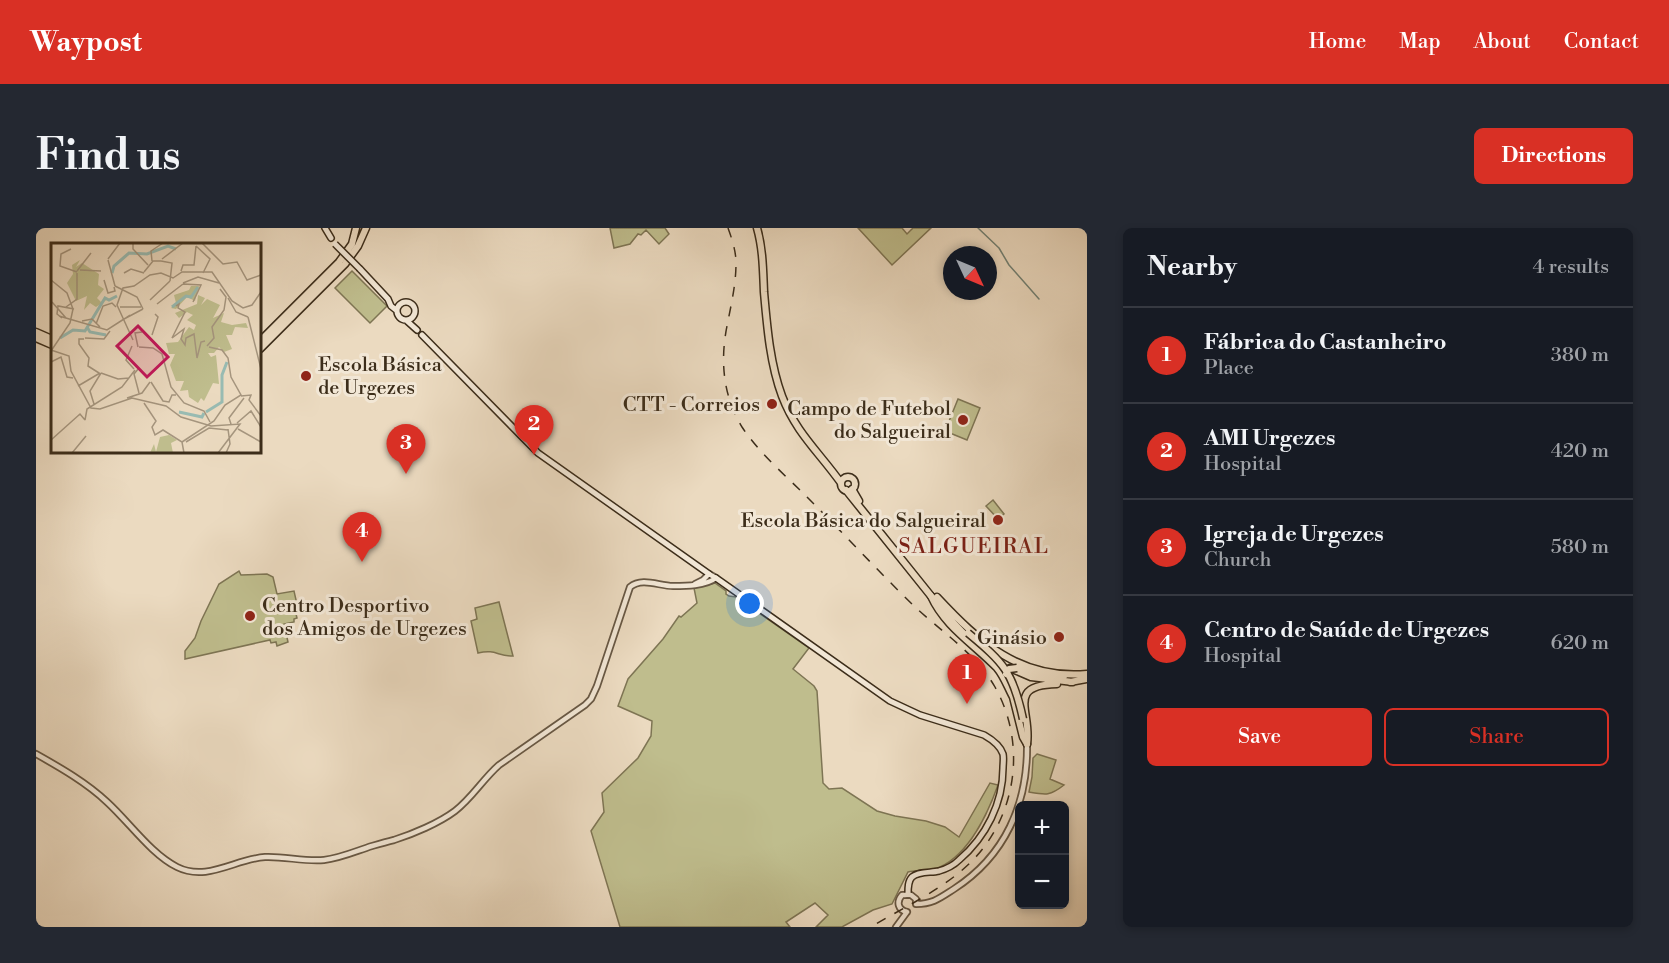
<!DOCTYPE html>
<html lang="en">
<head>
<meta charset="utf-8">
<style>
	body { margin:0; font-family:"Libre Bodoni",serif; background:#242831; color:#f1f3f6 }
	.controls { position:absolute; right:18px; bottom:18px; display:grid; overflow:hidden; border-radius:9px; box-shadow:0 3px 9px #0003 }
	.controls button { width:54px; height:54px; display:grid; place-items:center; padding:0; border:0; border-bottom:2px solid #363941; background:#171b24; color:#f1f3f6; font:30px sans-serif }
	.compass { position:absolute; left:907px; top:18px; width:54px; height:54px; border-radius:50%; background:#171b24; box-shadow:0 3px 9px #0003; rotate:134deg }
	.you { position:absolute; left:714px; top:376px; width:21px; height:21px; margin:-15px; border:4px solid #fff; border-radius:50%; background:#1a73e8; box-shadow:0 0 0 9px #1a73e833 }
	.badge { display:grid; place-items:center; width:39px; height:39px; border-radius:50%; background:#d93025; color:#fff; font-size:20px; font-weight:700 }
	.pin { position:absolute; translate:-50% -50px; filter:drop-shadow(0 2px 3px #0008) }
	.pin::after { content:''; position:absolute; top:32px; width:21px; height:18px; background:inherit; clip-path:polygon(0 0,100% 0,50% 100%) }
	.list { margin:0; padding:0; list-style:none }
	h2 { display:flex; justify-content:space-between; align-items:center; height:78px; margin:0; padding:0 24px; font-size:26px }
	h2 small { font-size:20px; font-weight:400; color:#9ea1a6 }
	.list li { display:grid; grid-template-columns:39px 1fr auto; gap:18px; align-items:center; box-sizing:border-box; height:96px; padding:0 24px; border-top:2px solid #363941 }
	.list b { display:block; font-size:22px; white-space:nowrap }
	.list p { margin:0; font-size:20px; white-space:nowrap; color:#9ea1a6 }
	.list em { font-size:20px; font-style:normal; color:#9ea1a6 }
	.actions { display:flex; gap:12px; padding:18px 24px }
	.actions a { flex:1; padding:14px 0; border:2px solid #d93025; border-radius:9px; text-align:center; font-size:21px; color:#d93025 }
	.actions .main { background:#d93025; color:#fff }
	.map { position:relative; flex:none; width:1051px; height:699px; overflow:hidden; border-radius:9px }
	header { display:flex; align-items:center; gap:36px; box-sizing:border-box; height:84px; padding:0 30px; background:#d93025; color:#fff }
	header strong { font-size:28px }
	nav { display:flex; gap:33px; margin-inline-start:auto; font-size:21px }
	.intro { display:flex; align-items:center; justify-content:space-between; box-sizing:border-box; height:144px; padding:0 36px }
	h1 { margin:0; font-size:42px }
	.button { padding:15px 27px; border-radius:9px; background:#d93025; color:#fff; font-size:21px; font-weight:700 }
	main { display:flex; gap:36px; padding:0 36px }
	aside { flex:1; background:#171b24; border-radius:9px; box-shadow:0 3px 9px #0003 }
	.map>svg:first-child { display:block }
	.green { fill:#bfbd8d; stroke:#7e7554; stroke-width:1.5 }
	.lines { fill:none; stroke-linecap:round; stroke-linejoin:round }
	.stream { stroke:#738275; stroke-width:1.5 }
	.tertiary-casing { stroke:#685844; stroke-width:8 }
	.secondary-casing { stroke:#3c2d1a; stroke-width:8 }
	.primary-casing { stroke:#3c2d1a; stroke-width:9 }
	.trunk-casing { stroke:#3c2d1a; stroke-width:9 }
	.tertiary { stroke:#f2e7d6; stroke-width:4.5 }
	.secondary { stroke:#f2e7d6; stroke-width:5 }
	.primary { stroke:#ebdac0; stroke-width:6 }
	.trunk { stroke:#ebdac0; stroke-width:6 }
	.rail { stroke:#3c2d1a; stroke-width:1.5; stroke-dasharray:10 10; stroke-linecap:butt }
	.secondary-bridge-casing { stroke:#3c2d1a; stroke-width:8; stroke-linecap:butt }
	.primary-bridge-casing { stroke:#3c2d1a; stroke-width:9; stroke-linecap:butt }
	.secondary-bridge { stroke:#f2e7d6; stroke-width:5 }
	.primary-bridge { stroke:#ebdac0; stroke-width:6 }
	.poi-dot { fill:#8f2418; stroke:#f2e7d6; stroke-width:2 }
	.labels { text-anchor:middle; stroke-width:6; stroke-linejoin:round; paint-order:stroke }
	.poi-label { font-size:20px; fill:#3c2d1a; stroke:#f2e7d6; text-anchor:end }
	.neighbourhood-label { font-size:21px; letter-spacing:1.5px; fill:#7a1f14; stroke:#f2e7d6 }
	.inset-river { fill:none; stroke:#98bbb2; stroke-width:3 }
	.inset-road { fill:none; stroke:#a5957e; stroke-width:1.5 }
	.view { fill:#c2185b; fill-opacity:0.15; stroke:#c2185b; stroke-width:3 }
	.inset-edge { fill:none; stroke:#3c2d1a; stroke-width:3 }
</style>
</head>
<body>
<header>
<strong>Waypost</strong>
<nav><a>Home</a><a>Map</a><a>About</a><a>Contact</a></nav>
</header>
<div class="intro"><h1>Find us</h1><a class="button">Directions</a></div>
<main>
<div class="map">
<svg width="1051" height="699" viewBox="0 0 1051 699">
	<rect width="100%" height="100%" fill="#ebdac0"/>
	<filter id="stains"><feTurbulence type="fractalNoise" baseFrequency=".00333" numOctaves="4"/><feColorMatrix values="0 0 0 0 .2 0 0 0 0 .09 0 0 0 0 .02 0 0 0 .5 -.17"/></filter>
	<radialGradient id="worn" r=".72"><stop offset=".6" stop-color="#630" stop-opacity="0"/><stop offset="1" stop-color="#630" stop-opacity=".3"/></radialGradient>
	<!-- green -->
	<path class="green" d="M574 0H629L633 6 623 16 610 2 605 7 602 6 594 16 578 20Z
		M822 0H866L871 6 877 0H895L856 37Z
		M316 43 351 78 334 95 299 60Z
		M922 171 944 180 931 212 909 203Z
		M957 272 968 286 962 291 950 278Z
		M203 343 205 347 231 346 237 349 241 366 258 363 263 385 260 386 261 390 258 391V394L248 396 252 414 241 418 240 414 235 415 234 412 149 431V423L159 410 165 393 183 356Z
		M679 355 690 363V366L693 368 700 369 773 420 757 441 778 458 781 463 787 555 793 561 806 560 841 583 859 588 890 593 909 599 923 609 954 555 962 557C952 585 933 626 904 639 895 643 882 642 872 644L856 676 837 682 806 699H780L792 687 779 675 750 694 754 699H584L555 603 568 584 566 565 602 530 615 508 616 493 582 478 592 451 627 411 643 388 645 389 661 375 658 360Z
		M463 374 477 428C461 428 460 421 442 425L435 393 441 391 439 380Z
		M1001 526 1020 532 1014 551 1028 557C1014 568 1010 567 993 564L996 549 997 530Z"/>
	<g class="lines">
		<!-- stream -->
		<path class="stream" d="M942 0 963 20 973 37 1003 71"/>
		<defs>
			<path id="tertiary" d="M0 526C25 540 51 555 71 574 93 594 115 626 141 639 171 654 199 631 229 629 248 628 269 634 288 632 305 630 320 623 336 618 343 616 350 614 358 612 377 606 403 595 419 583 436 570 447 551 463 537L549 477 555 471 561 458 594 359C606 349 623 358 637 358 650 358 669 358 680 350L673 346 667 352 659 356
				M880 676C897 676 904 670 918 661 969 628 992 576 991 516
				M871 684C862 682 860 674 866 667H875L880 671V676
				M860 699 871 684"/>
			<path id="secondary" d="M289 0 295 10
				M324 41 352 71 355 78 360 82
				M361 83a9 9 0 1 1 18 0a9 9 0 1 1-18 0Z
				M371 93 381 102
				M386 107 502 225 673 346
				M680 350 854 473 884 487 948 507C955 511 964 517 967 526 968 530 967 536 967 540 967 575 950 609 923 632 918 637 910 641 903 643 895 645 883 643 876 649 872 653 872 660 872 666"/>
			<path id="primary" d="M721 0C727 21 727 42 728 64 731 98 734 136 746 168 760 205 783 224 805 255
				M0 104 16 111
				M0 110 16 117
				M224 113 303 34 316 16 320 0
				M224 121 309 36 322 18 330 0
				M805 256a7 7 0 1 1 14 0a7 7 0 1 1-14 0Z
				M816 261 823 273
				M810 262 895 368C909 399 938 416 961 440 968 448 972 460 977 469
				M981 440 1009 447 1028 448
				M976 465 987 509 991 516"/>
			<path id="trunk" d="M895 368C915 393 935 416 962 434
				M901 369C943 414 984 452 1051 446
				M974 440 995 449 1037 454
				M1034 454 1051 451
				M991 516C996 484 969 457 1021 456"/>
		</defs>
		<!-- tertiary casing -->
		<use href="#tertiary" class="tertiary-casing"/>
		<!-- secondary casing -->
		<use href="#secondary" class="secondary-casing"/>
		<!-- primary casing -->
		<use href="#primary" class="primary-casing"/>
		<!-- trunk casing -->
		<use href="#trunk" class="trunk-casing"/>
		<!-- tertiary -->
		<use href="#tertiary" class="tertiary"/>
		<!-- secondary -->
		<use href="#secondary" class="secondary"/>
		<!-- primary -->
		<use href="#primary" class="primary"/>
		<!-- trunk -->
		<use href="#trunk" class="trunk"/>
		<!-- rail -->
		<path class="rail" d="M692 0C696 11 700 23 700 35 700 57 695 77 691 98 684 133 687 168 706 199 723 225 749 247 771 269 807 305 842 343 879 379 906 404 940 426 959 459 991 516 981 589 934 635 906 662 868 679 835 699"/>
		<defs>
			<path id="secondary-bridge" d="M299 16 324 41"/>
			<path id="primary-bridge" d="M932 405C968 435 977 444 987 491
				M970 446 973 441 981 440"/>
		</defs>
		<!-- secondary-bridge casing -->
		<use href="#secondary-bridge" class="secondary-bridge-casing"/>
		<!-- primary-bridge casing -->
		<use href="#primary-bridge" class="primary-bridge-casing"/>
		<!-- secondary-bridge -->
		<use href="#secondary-bridge" class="secondary-bridge"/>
		<!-- primary-bridge -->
		<use href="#primary-bridge" class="primary-bridge"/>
	</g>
	<!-- markers -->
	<g class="poi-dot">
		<circle cx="270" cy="148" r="6"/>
		<circle cx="736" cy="176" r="6"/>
		<circle cx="927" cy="192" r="6"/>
		<circle cx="962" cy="292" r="6"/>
		<circle cx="214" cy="388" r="6"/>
		<circle cx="1023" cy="409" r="6"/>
	</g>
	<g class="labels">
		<!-- poi labels -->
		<g class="poi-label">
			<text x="282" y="143" text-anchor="start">Escola Básica<tspan x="282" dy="23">de Urgezes</tspan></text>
			<text x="724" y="183">CTT - Correios</text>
			<text x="915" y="187">Campo de Futebol<tspan x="915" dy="23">do Salgueiral</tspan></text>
			<text x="950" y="299">Escola Básica do Salgueiral</text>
			<text x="226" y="384" text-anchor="start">Centro Desportivo<tspan x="226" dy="23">dos Amigos de Urgezes</tspan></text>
			<text x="1011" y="416">Ginásio</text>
		</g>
		<!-- neighbourhood labels -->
		<g class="neighbourhood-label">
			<text x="938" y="325">SALGUEIRAL</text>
		</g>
	</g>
	<!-- overview -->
	<g transform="translate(15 15)">
		<rect width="210" height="210" fill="#ebdac0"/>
		<path d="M29 17 25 24 31 20 48 31 47 42 53 46 46 55 50 59 57 56 45 64 39 60 33 67 36 53 25 58 16 40 22 31 21 22ZM140 43H148L144 58 136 54 125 66 120 65 125 60 123 52 138 47ZM147 52 154 55 150 62 156 56 169 62 162 75 173 70 170 79 181 82 195 80 197 85 184 84 181 92H175L181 106 173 109 168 104 163 110H157L160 114 165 112 168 141 162 140 153 158 150 155 147 160 138 154 137 147 129 148 133 138H125L119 122 124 111H118L115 100 127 99 138 84 143 87 145 82 136 77 142 72 136 69 128 75 124 70 146 61ZM118 192 126 197 120 200 122 210H99L103 201 105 209 109 194Z" fill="#bfbd8d"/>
		<path class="inset-river" d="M61 30 63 23 78 10 96 11 117 3 125 6M121 64 135 53 140 54 147 44M36 84 39 89 55 92M9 95 22 87 34 88 54 55 58 57 66 53M128 169 151 174 153 170M155 169 171 159V132L176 119"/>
		<path class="inset-road" d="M82 0V6L97 22M151 0 172 21 186 19 196 37 210 32M145 3 159 16 152 30M20 6 10 11 9 23 26 29M57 16 69 0M111 16 132 0M57 17 64 43M101 18 100 8 112 0M110 18 121 20 119 38M29 27 50 28M26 28 40 10M130 28 132 22H143L145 3M93 29 102 18H110M73 30 80 26 93 30M0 37 16 50 22 66 19 80 0 108M53 37 57 50 64 48 63 44M132 40 147 34 168 40M132 41 150 42 142 59M64 43 86 54 92 66M177 55 185 69 197 74M99 57 119 38M1 59 15 75M106 61 132 41M125 63 128 61 127 65 134 69 121 95 133 86 130 96 134 102 135 95 143 91 146 115 150 99 154 98M15 64 26 56V30M69 64H90M79 72 73 76 92 66M8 73 56 87 73 76M197 74 210 126M11 75 6 71 7 63 23 66M31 78 41 76 49 84M45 81 52 63 61 60 65 64M101 92 107 74 104 71M34 95 53 96 59 88M33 96H28V101L38 115 37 123 48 130M82 97 66 62 72 45 83 43 99 32 110 30 122 35 131 29H161L181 58 192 65 201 62 210 49M81 103 75 117 83 126M156 103 163 95 161 84 173 67 175 54 169 46M87 104 84 90 91 89M88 104 102 105 111 111 120 144 133 160 153 168 159 179M0 107 18 113 20 128 40 165 49 166 81 155 115 163 130 174 160 183 189 181 167 210M0 119 10 114 16 134 22 135M88 125 83 131 88 150M50 130 67 136 78 135M100 139 112 158 118 159 121 152H125M27 143 49 130M190 153 200 152 198 157 210 173M76 155 91 150 99 139M93 160 105 178 101 184 104 192 112 187 131 199 133 210M43 161 39 148 50 130M34 177 36 166 71 144 84 127M186 180 200 168 210 184M180 181 178 175 193 155M187 186 210 199M0 197 29 171 34 177M131 199 163 178 174 162 190 152 180 134 177 115 171 107 158 104M135 199 158 185 177 187M21 210 35 193M175 210 179 201 177 186"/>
		<path class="view" d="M87 83 117 114 96 134 66 103Z"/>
		<rect width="210" height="210" class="inset-edge"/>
	</g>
	<rect width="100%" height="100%" filter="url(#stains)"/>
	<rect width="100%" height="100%" fill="url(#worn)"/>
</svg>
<div class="controls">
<button>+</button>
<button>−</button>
</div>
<svg class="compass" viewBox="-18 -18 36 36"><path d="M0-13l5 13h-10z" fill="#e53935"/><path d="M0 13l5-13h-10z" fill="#9ea1a6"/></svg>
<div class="you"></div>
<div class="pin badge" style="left:931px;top:476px">1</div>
<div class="pin badge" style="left:498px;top:227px">2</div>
<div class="pin badge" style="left:370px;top:246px">3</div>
<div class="pin badge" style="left:326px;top:334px">4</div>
</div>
<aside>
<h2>Nearby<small>4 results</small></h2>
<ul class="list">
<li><span class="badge">1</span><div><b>Fábrica do Castanheiro</b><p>Place</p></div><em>380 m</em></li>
<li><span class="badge">2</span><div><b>AMI Urgezes</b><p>Hospital</p></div><em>420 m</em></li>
<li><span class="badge">3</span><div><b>Igreja de Urgezes</b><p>Church</p></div><em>580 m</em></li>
<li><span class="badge">4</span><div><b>Centro de Saúde de Urgezes</b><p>Hospital</p></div><em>620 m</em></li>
</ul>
<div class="actions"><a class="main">Save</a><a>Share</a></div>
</aside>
</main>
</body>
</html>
